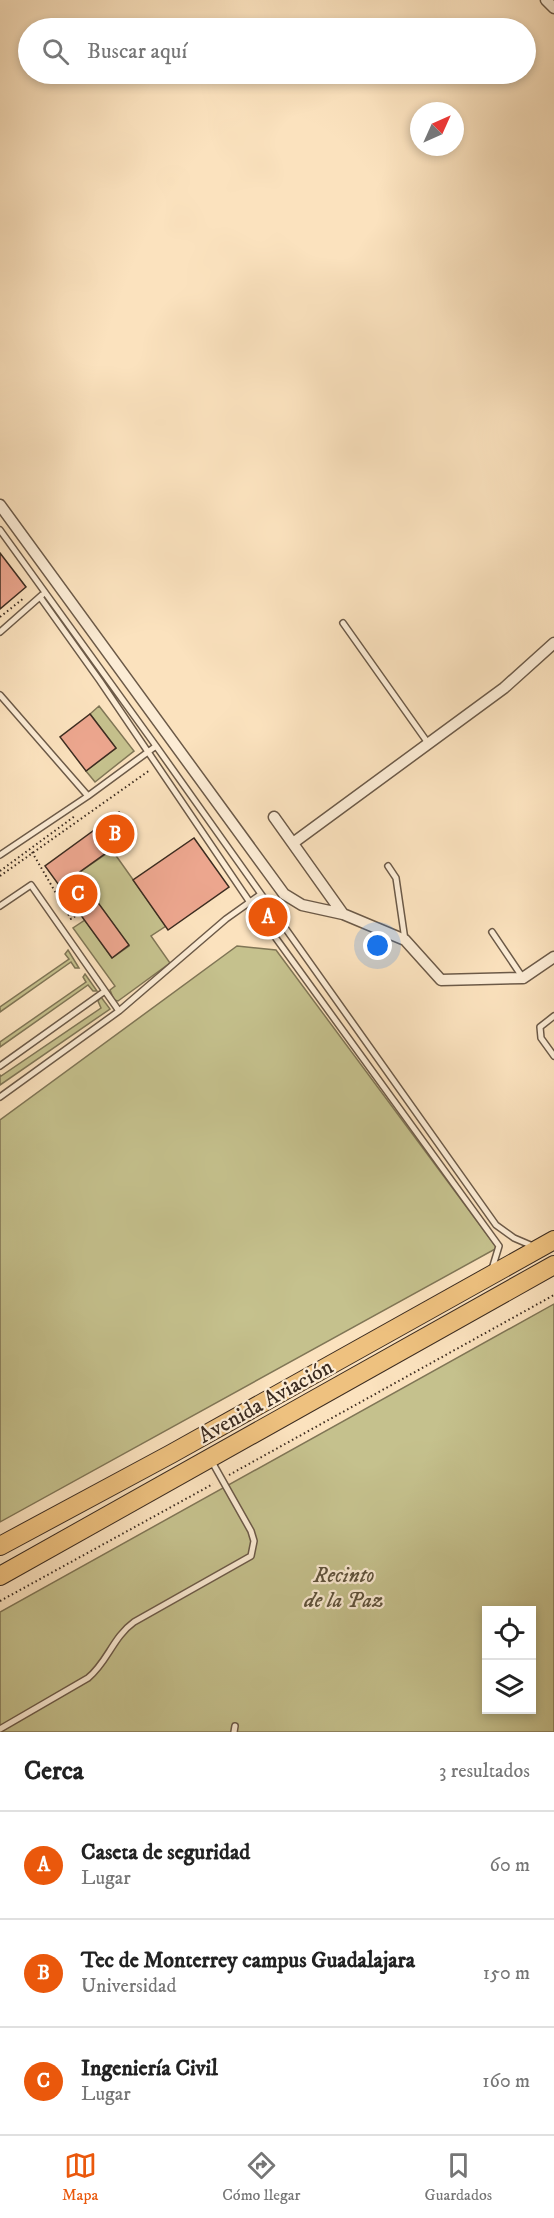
<!DOCTYPE html>
<html lang="es">
<head>
<meta charset="utf-8">
<style>
	body { margin:0; font-family:"IM FELL DW Pica",serif; background:#f2f2f2; color:#222 }
	.controls { position:absolute; right:18px; bottom:18px; display:grid; overflow:hidden; border-radius:0px; box-shadow:0 3px 9px #0003 }
	.controls button { width:54px; height:54px; display:grid; place-items:center; padding:0; border:0; border-bottom:2px solid #e0e0e0; background:#fff; color:#222; font:30px sans-serif }
	.compass { position:absolute; left:410px; top:102px; width:54px; height:54px; border-radius:50%; background:#fff; box-shadow:0 3px 9px #0003; rotate:45deg }
	.you { position:absolute; left:378px; top:946px; width:21px; height:21px; margin:-15px; border:4px solid #fff; border-radius:50%; background:#1a73e8; box-shadow:0 0 0 9px #1a73e833 }
	.badge { display:grid; place-items:center; width:39px; height:39px; border-radius:50%; background:#ea580c; color:#fff; font-size:20px; font-weight:700 }
	.pin { position:absolute; translate:-50% -50%; border:3px solid #fff; box-shadow:0 2px 6px #0006 }
	.list { margin:0; padding:0; list-style:none }
	h2 { display:flex; justify-content:space-between; align-items:center; height:78px; margin:0; padding:0 24px; font-size:26px }
	h2 small { font-size:20px; font-weight:400; color:#767676 }
	.list li { display:grid; grid-template-columns:39px 1fr auto; gap:18px; align-items:center; box-sizing:border-box; height:108px; padding:0 24px; border-top:2px solid #e0e0e0 }
	.list b { display:block; font-size:22px; white-space:nowrap }
	.list p { margin:0; font-size:20px; white-space:nowrap; color:#767676 }
	.list em { font-size:20px; font-style:normal; color:#767676 }
	.icon { flex:none; width:33px; height:33px; fill:none; stroke:currentColor; stroke-width:2; stroke-linecap:round; stroke-linejoin:round }
	.map { position:relative; flex:none; width:554px; height:1732px; overflow:hidden }
	.search { position:absolute; background:#fff; box-shadow:0 3px 9px #0003; left:18px; right:18px; top:18px; height:66px; display:flex; align-items:center; gap:15px; box-sizing:border-box; padding:0 21px; border-radius:33px; color:#767676; font-size:22px }
	.sheet { height:402px; background:#fff }
	nav { display:flex; justify-content:space-around; align-items:center; box-sizing:border-box; height:84px; border-top:2px solid #e0e0e0; background:#fff; font-size:16px; color:#767676 }
	nav a { display:grid; justify-items:center; gap:3px }
	nav .on { color:#ea580c }
	.map>svg:first-child { display:block }
	.green { fill:#c5c18d; stroke:#807656; stroke-width:1.5; fill-rule:evenodd }
	.building { fill:#eca68e; stroke:#3c2c20; stroke-width:1.5 }
	.lines { fill:none; stroke-linecap:round; stroke-linejoin:round }
	.service-casing { stroke:#6c5a48; stroke-width:8 }
	.minor-casing { stroke:#6c5a48; stroke-width:13 }
	.primary-casing { stroke:#3c2c20; stroke-width:20 }
	.path { stroke:#3c2c20; stroke-width:2; stroke-dasharray:1.5 3; stroke-linecap:butt }
	.service { stroke:#fcecd5; stroke-width:5 }
	.minor { stroke:#fcecd5; stroke-width:10 }
	.primary { stroke:#eec17f; stroke-width:18 }
	.labels { text-anchor:middle; stroke-width:4.5; stroke-linejoin:round; paint-order:stroke }
	.street-label { font-size:22px; fill:#3c2c20; stroke:#fcecd5 }
	.park-label { font-size:22px; font-style:italic; fill:#5e513b; stroke:#fcecd5 }
</style>
</head>
<body>
<div class="map">
<svg width="554" height="1732" viewBox="0 0 554 1732">
	<rect width="100%" height="100%" fill="#fbe2be"/>
	<filter id="stains"><feTurbulence type="fractalNoise" baseFrequency=".00333" numOctaves="4"/><feColorMatrix values="0 0 0 0 .2 0 0 0 0 .09 0 0 0 0 .02 0 0 0 .5 -.17"/></filter>
	<radialGradient id="worn" r=".72"><stop offset=".6" stop-color="#630" stop-opacity="0"/><stop offset="1" stop-color="#630" stop-opacity=".3"/></radialGradient>
	<!-- green -->
	<path class="green" d="M99 706 134 751 95 782 86 771 116 748 90 714Z
		M112 850 166 926 151 936 170 963 118 1001 114 1000 110 990 115 986 73 928 85 920 112 958 129 946 77 874Z
		M237 946 276 950 497 1248 0 1522V1120Z
		M68 950 79 968H75L71 962 0 1012V1007L69 959 65 954Z
		M85 974 97 991H93L88 985 0 1047V1042L86 982 83 977Z
		M101 997 110 1009 0 1085V1075L1 1076 101 1008 98 1001Z
		M554 1304V1732H0V1612ZM486 1610H532V1710H486Z"/>
	<!-- building -->
	<path class="building" d="M0 553 26 587 0 609Z
		M90 714 116 748 86 771 60 737Z
		M119 812 134 833 77 874 129 945 112 958 45 866Z
		M194 838 229 887 168 930 133 880Z"/>
	<g class="lines">
		<defs>
			<path id="service" d="M0 530 156 746 496 1225 514 1238 535 1247
				M40 597 100 681 249 901 499 1246 492 1269
				M343 623 428 743
				M0 632 42 595
				M0 695 88 796 156 746
				M0 855 88 796
				M388 866 396 878 405 940
				M0 906 31 885 105 991 0 1066
				M492 932 523 978
				M105 991 119 1011
				M554 1016 540 1027 541 1038 554 1056
				M0 1097 119 1011 226 919 261 894
				M0 1729 88 1678C107 1663 113 1637 134 1622L251 1556 254 1541 251 1531 211 1460
				M234 1732 235 1726"/>
			<path id="minor" d="M546 0 554 8
				M0 505 284 894 302 905 343 914
				M274 817 343 914 405 940 441 980 523 978 554 957
				M293 843 504 688 554 643"/>
			<path id="primary" d="M0 1546 171 1454 554 1240
				M0 1576 554 1265"/>
		</defs>
		<!-- service casing -->
		<use href="#service" class="service-casing"/>
		<!-- minor casing -->
		<use href="#minor" class="minor-casing"/>
		<!-- primary casing -->
		<use href="#primary" class="primary-casing"/>
		<!-- path -->
		<path class="path" d="M0 617 24 598
			M32 852 71 919 80 913
			M0 871 75 816
			M0 876 150 770
			M229 1475 554 1295
			M0 1601 213 1484"/>
		<!-- service -->
		<use href="#service" class="service"/>
		<!-- minor -->
		<use href="#minor" class="minor"/>
		<!-- primary -->
		<use href="#primary" class="primary"/>
	</g>
	<g class="labels">
		<!-- street labels -->
		<g class="street-label">
			<text transform="translate(265 1400) rotate(-29)" y="8">Avenida Aviación</text>
		</g>
		<!-- park labels -->
		<g class="park-label">
			<text x="344" y="1582">Recinto<tspan x="344" dy="25">de la Paz</tspan></text>
		</g>
	</g>
	<rect width="100%" height="100%" filter="url(#stains)"/>
	<rect width="100%" height="100%" fill="url(#worn)"/>
</svg>
<div class="controls">
<button><svg class="icon" aria-label="locate" viewBox="0 0 24 24"><circle cx="12" cy="12" r="6"/><path d="M12 2v4M12 18v4M2 12h4M18 12h4"/></svg></button>
<button><svg class="icon" aria-label="layers" viewBox="0 0 24 24"><path d="M12 4l9 5-9 5-9-5zM3 14l9 5 9-5"/></svg></button>
</div>
<svg class="compass" viewBox="-18 -18 36 36"><path d="M0-13l5 13h-10z" fill="#e53935"/><path d="M0 13l5-13h-10z" fill="#767676"/></svg>
<div class="you"></div>
<div class="pin badge" style="left:268px;top:917px">A</div>
<div class="pin badge" style="left:115px;top:834px">B</div>
<div class="pin badge" style="left:78px;top:894px">C</div>
<div class="search"><svg class="icon" aria-label="search" viewBox="0 0 24 24"><circle cx="10" cy="10" r="6"/><path d="M15 15l6 6"/></svg>Buscar aquí</div>
</div>
<section class="sheet">
<h2>Cerca<small>3 resultados</small></h2>
<ul class="list">
<li><span class="badge">A</span><div><b>Caseta de seguridad</b><p>Lugar</p></div><em>60 m</em></li>
<li><span class="badge">B</span><div><b>Tec de Monterrey campus Guadalajara</b><p>Universidad</p></div><em>150 m</em></li>
<li><span class="badge">C</span><div><b>Ingeniería Civil</b><p>Lugar</p></div><em>160 m</em></li>
</ul>
</section>
<nav>
<a class="on"><svg class="icon" aria-label="map" viewBox="0 0 24 24"><path d="M3 6l6-2 6 2 6-2v14l-6 2-6-2-6 2zM9 4v14M15 6v14"/></svg>Mapa</a>
<a><svg class="icon" aria-label="directions" viewBox="0 0 24 24"><path d="M12 3l9 9-9 9-9-9zM9 14v-3h6M13 9l2 2-2 2"/></svg>Cómo llegar</a>
<a><svg class="icon" aria-label="saved" viewBox="0 0 24 24"><path d="M7 4h10v16l-5-4-5 4z"/></svg>Guardados</a>
</nav>
</body>
</html>
